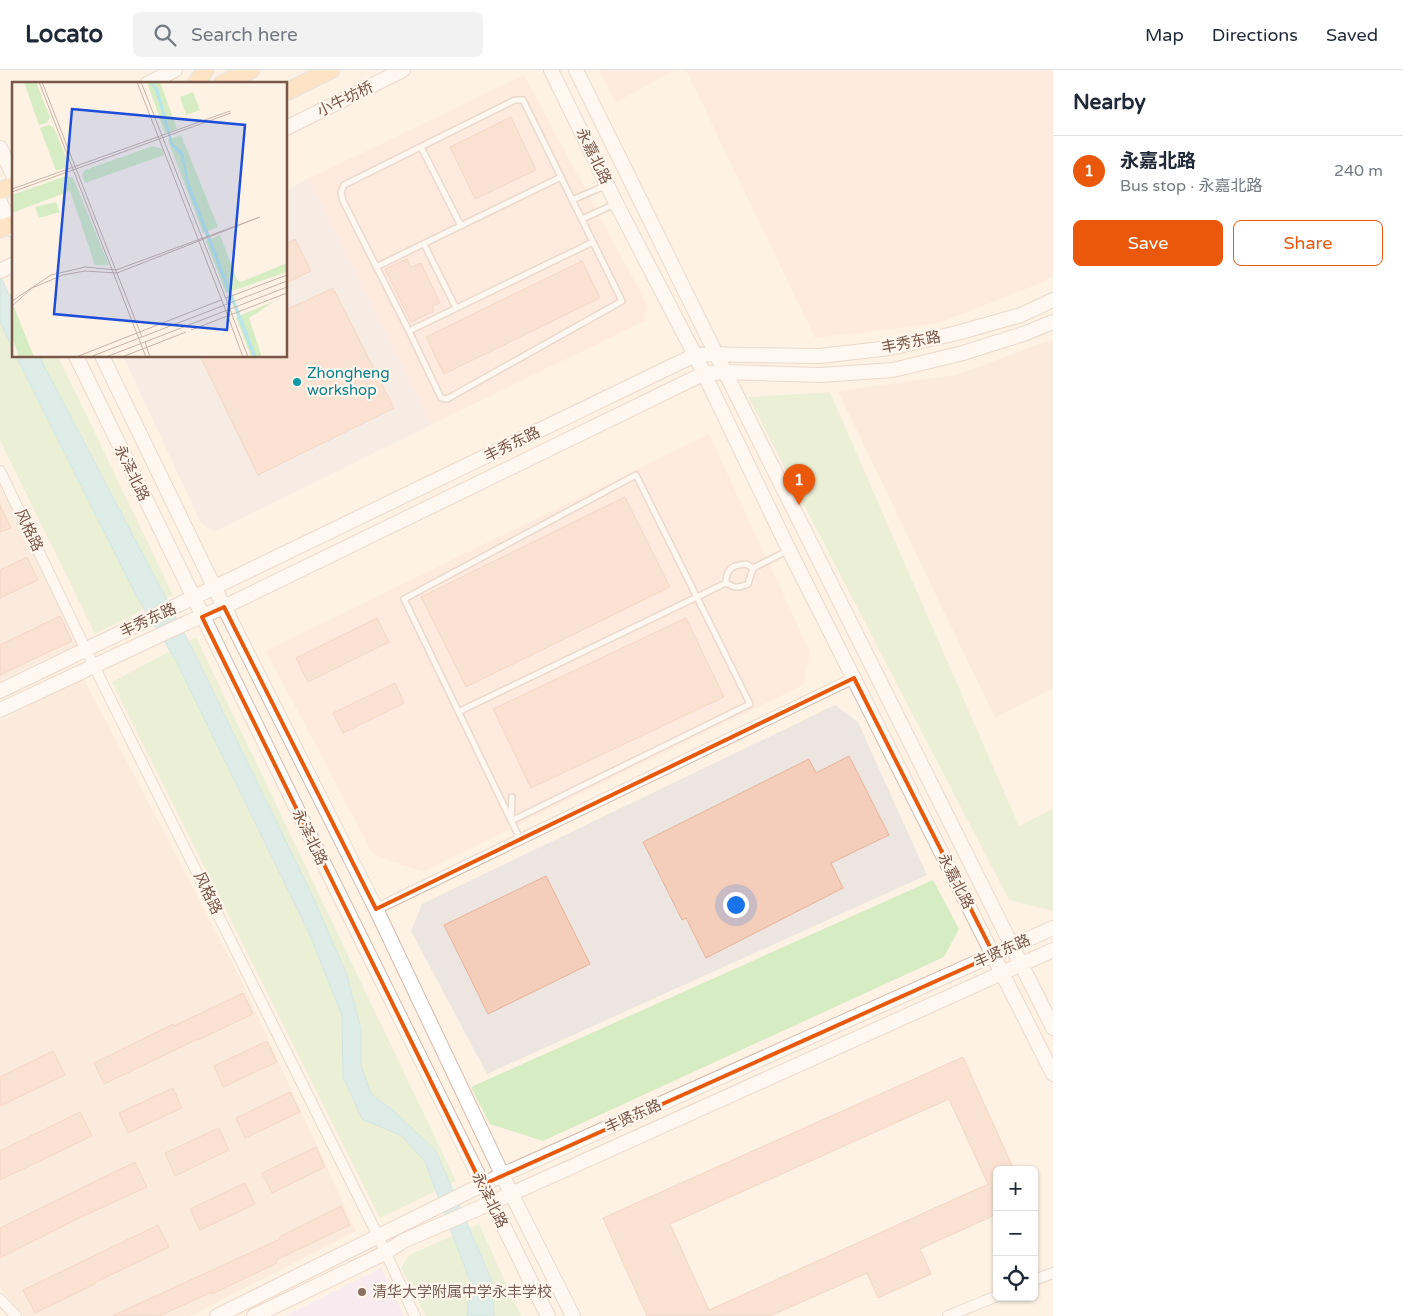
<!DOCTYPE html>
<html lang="en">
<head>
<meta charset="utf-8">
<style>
	body { margin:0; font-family:"Varela Round","Noto Sans SC",sans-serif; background:#f2f2f3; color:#1f2937 }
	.controls { position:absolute; right:15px; bottom:15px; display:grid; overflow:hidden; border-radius:8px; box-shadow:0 1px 4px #0004 }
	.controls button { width:45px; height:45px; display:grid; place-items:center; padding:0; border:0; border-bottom:1px solid #e0e1e3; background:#fff; color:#1f2937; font:25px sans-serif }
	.you { position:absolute; left:735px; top:834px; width:18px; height:18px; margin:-12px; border:4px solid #fff; border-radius:50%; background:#1a73e8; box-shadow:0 0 0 8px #1a73e833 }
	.badge { display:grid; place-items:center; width:32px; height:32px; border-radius:50%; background:#ea580c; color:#fff; font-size:16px; font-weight:700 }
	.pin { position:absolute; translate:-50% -41px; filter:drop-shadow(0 1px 2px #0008) }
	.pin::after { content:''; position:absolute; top:26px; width:18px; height:15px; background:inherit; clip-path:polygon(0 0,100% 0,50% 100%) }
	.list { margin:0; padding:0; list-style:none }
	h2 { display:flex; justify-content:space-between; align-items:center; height:65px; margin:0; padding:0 20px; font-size:21px }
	h2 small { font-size:16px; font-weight:400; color:#747a83 }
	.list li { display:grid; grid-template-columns:32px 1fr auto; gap:15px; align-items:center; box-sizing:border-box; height:70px; padding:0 20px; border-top:1px solid #e0e1e3 }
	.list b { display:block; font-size:19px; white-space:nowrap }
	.list p { margin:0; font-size:16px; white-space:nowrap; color:#747a83 }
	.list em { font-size:16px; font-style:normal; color:#747a83 }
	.actions { display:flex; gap:10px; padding:15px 20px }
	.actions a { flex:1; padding:11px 0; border:1px solid #ea580c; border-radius:8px; text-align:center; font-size:18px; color:#ea580c }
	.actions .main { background:#ea580c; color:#fff }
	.icon { flex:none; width:28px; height:28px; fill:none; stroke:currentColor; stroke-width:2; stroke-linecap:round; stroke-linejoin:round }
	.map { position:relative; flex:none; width:1053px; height:1246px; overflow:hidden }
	header { display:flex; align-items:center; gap:30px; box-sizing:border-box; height:70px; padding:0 25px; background:#fff; border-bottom:1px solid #e0e1e3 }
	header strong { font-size:24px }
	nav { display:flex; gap:28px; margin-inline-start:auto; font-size:18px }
	.search { width:350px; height:45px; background:#f2f2f3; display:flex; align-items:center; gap:12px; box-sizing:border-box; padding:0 18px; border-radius:8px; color:#747a83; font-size:19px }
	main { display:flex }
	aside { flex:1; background:#fff }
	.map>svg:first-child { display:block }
	.residential { fill:#f6e3d3 }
	.commercial { fill:#fee1d8 }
	.industrial { fill:#ede5df }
	.education { fill:#efe2fa }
	.green { fill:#d6ecc2 }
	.water { fill:#b8e5e9; stroke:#9ed6db }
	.building { fill:#f5cebb; stroke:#e8b29a; fill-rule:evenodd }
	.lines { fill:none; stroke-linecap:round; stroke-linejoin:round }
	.lane-casing { stroke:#d2bbad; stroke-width:8 }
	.street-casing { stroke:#d2bbad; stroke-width:12 }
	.secondary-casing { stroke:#d5baaa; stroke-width:16 }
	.primary-casing { stroke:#d9d0cc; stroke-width:19 }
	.lane { stroke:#fff; stroke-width:5 }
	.street { stroke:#fff; stroke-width:10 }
	.secondary { stroke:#fff; stroke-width:14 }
	.primary { stroke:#ffd29b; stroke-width:16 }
	.marked { fill:none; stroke:#e8590c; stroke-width:4; stroke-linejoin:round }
	.culture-dot { fill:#0f9aa8; stroke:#fff6ed; stroke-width:2 }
	.education-dot { fill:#8d6e63; stroke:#fff6ed; stroke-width:2 }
	.labels { text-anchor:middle; stroke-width:4.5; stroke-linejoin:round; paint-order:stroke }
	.street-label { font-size:15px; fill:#785648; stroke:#fff6ed }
	.culture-label { font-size:15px; fill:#0d838f; stroke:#fff6ed; text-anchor:start }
	.education-label { font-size:15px; fill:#785e54; stroke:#fff6ed; text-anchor:start }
	.inset-road { fill:none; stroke:#c8b4a6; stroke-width:1 }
	.view { fill:#1d4ed8; fill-opacity:0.15; stroke:#1d4ed8; stroke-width:2.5 }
	.inset-edge { fill:none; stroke:#785648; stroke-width:2.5 }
</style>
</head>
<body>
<header>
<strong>Locato</strong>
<div class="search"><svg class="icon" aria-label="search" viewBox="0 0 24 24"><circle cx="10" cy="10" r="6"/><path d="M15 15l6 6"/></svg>Search here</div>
<nav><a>Map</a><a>Directions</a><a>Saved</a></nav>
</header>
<main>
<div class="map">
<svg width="1053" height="1246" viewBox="0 0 1053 1246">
	<rect width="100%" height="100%" fill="#fef2e5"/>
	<!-- residential -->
	<path class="residential" d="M1053 269V618L995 648 838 321 956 305Z
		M0 416 78 574 0 610Z
		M83 607 240 908 356 1161 190 1246H24L0 1218V651Z"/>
	<!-- commercial -->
	<path class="commercial" d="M599 0H675L615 33Z
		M686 0H1053V206L1041 213 939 253 815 268Z
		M524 5 648 236 644 251 431 355 308 109Z
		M709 364 810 582 803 615 422 802 373 784 266 581Z"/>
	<!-- industrial -->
	<path class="industrial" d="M308 109 431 355 214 462 201 453 123 286H286V120Z
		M835 635 858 652 927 805 487 1004 411 861 422 834Z"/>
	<!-- education -->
	<path class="education" d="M381 1198 404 1246H285Z"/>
	<!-- green -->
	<path class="green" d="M14 222V286H58L173 525 95 564 0 370V228Z
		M830 322 1019 756 1053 739V841L1009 830 748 327Z
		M196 567 456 1111 380 1148 112 612Z
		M933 810 959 859 944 887 543 1071 490 1054 471 1017Z
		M479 1154 521 1246H426L401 1198 409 1185Z"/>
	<!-- water -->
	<path class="water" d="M0 205 14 235V281L0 252Z
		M16 286H39L193 580 313 827 347 905 361 959V995L371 1024 394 1041 436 1081 491 1209 494 1246H467L470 1211 425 1092 402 1066 362 1049 343 1007 342 946 310 865 175 589 137 527Z"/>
	<!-- building -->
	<path class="building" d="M511 47 536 100 475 129 450 77Z
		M295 169 311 201 286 213V174Z
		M407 189 411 197 421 193 440 233 432 236 434 241 411 252 385 199Z
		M582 191 600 228 444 304 426 267Z
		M333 218 394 338 258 405 200 286H286V240Z
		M625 427 670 517 466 617 421 527Z
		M0 435 11 458 0 462Z
		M27 487 38 510 0 528V500Z
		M60 546 72 571 0 605V575Z
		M377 548 389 572 308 612 296 588Z
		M686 548 724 627 531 718 493 639Z
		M395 613 404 633 343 663 333 643Z
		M849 686 889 765 831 793 843 818 706 888 686 848 682 850 643 772 809 689 816 703Z
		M546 806 590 894 488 944 444 855Z
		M243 923 253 944 198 970V969L104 1014 94 993 173 954 174 956Z
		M267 971 277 992 223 1017 214 996Z
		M53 981 65 1005 0 1036V1007Z
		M963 987 1014 1100H997V1144L920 1179 931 1204 878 1228 867 1203 770 1246H647L603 1148ZM949 1029 988 1114 709 1240 670 1154Z
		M173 1018 182 1038 128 1063 119 1043Z
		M290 1022 300 1042 245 1068 236 1048Z
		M80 1042 92 1066 0 1110V1081Z
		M219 1058 229 1080 175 1106 165 1083Z
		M316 1077 325 1097 272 1123 262 1103Z
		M135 1092 147 1117 77 1149 0 1188V1158Z
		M245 1113 255 1134 200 1160 190 1139Z
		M341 1136 350 1155 276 1190 277 1193 212 1224V1222L159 1246H112L280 1169 279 1167Z
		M158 1155 169 1177 94 1213 95 1214 35 1243 23 1220Z"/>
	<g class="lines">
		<defs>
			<path id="lane" d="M515 30H523L622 231 447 329 441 328 409 261 343 131 341 122 344 115Z
				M421 77 461 156
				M572 130 607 115
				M582 149 615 134
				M424 174 456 238
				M376 197 561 107
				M409 261 593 172
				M746 494 753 498 748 514C739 518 734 518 726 513 726 498 733 495 746 494Z
				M753 498 789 480
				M458 642 726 513
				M512 727 511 751 750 634 636 405 404 529 520 769"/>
			<path id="street" d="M0 401 86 580 378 1166 415 1246
				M376 839 854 608
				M1034 1210 1053 1203
				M0 1229 16 1246
				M948 1246 997 1226"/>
			<path id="secondary" d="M551 0 616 133 695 285 789 480 1053 1004
				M576 0 725 302 1053 958
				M147 14 175 0
				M286 58 403 0
				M0 78 14 106
				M0 132 14 161
				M0 201 14 194
				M76 286C231 607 389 927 548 1246
				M102 286 224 537 376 839 511 1123 573 1246
				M0 621 695 285 716 284 743 285 820 286 890 278 957 263 1021 245 1053 230
				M0 640 186 553 224 537 703 304 725 302 820 305 893 300 963 283 1026 263 1053 252
				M217 1246 502 1105 1053 858
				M254 1246 385 1183 403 1171 491 1133 1053 880"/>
			<path id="primary" d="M196 14 205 0
				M222 14 251 0
				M286 22 331 0
				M0 121 14 115
				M0 159 14 153"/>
		</defs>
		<!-- lane casing -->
		<use href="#lane" class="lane-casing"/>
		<!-- street casing -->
		<use href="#street" class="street-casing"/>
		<!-- secondary casing -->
		<use href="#secondary" class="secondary-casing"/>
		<!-- primary casing -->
		<use href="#primary" class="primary-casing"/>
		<!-- lane -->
		<use href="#lane" class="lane"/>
		<!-- street -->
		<use href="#street" class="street"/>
		<!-- secondary -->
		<use href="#secondary" class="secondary"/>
		<!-- primary -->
		<use href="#primary" class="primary"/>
	</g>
	<!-- marked area -->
	<path d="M0 0H1053V1246H0ZM224 537 376 839 854 608 994 885 482 1115 202 547Z" fill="#fef2e5" fill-opacity=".55" fill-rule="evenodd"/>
	<path class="marked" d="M224 537 376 839 854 608 994 885 482 1115 202 547Z"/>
	<!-- markers -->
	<circle class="culture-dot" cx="297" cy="312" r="5"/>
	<circle class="education-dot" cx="362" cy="1222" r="5"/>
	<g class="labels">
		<!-- street labels -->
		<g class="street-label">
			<text transform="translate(345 29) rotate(-26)" y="5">小牛坊桥</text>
			<text transform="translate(594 86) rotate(64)" y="5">永嘉北路</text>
			<text transform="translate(911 272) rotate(-11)" y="5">丰秀东路</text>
			<text transform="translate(512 374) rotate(-26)" y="5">丰秀东路</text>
			<text transform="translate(132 403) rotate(64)" y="5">永泽北路</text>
			<text transform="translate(29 460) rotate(64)" y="5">风格路</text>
			<text transform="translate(148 550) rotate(-25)" y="5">丰秀东路</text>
			<text transform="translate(310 767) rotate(64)" y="5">永泽北路</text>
			<text transform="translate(956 811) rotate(63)" y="5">永嘉北路</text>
			<text transform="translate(208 823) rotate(64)" y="5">风格路</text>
			<text transform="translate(1002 881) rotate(-24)" y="5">丰贤东路</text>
			<text transform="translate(633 1046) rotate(-24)" y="5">丰贤东路</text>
			<text transform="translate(490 1130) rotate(63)" y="5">永泽北路</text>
		</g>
		<!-- culture labels -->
		<g class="culture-label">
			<text x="307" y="308">Zhongheng<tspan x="307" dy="17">workshop</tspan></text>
		</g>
		<!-- education labels -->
		<g class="education-label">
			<text x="372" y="1227">清华大学附属中学永丰学校</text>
		</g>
	</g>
	<!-- overview -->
	<g transform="translate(12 12)">
		<rect width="275" height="275" fill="#fef2e5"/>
		<path d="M12 0H24L38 35 35 41 27 43ZM135 0H148L165 47 153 51ZM181 10 188 28 174 33 168 15ZM37 43 42 46 56 80 53 86 44 89 28 46ZM169 53 206 145 191 151 156 58ZM141 64 150 67 152 73 73 101 70 92 73 88ZM54 94 61 96 97 183H83L58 109 0 131V113ZM44 120 48 130 27 136 23 125ZM208 153 225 198 229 200 275 181V190L214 211 194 159ZM263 219 237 236 250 275H239L224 235ZM2 225 22 275H7L0 256Z" fill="#d6ecc2"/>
		<path d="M137 0 146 6 161 62 171 70 177 101 245 275H241L176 107 169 74 159 63 143 8Z" fill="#b8e5e9"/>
		<path class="inset-road" d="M27 0 134 275M30 0 130 255M125 0 212 224M129 0 216 222M0 107 218 29M0 110 219 31M214 216 275 193M0 219 39 193 73 185 104 188 248 135M216 222 236 275M0 224 20 206 51 193 73 189 105 191 248 135M212 224 231 275M179 248 275 211M133 260 138 275M64 275 209 218M78 275 275 199M94 275 275 205M110 275 174 250"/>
		<path class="view" d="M60 27 233 43 215 248 42 232Z"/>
		<rect width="275" height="275" class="inset-edge"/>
	</g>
</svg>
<div class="controls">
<button>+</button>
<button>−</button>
<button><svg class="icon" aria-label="locate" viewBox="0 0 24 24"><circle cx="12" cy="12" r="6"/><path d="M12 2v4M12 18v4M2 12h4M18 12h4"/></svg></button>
</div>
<div class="you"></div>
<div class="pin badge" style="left:799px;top:435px">1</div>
</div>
<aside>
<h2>Nearby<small></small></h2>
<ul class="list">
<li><span class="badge">1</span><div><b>永嘉北路</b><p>Bus stop · 永嘉北路</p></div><em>240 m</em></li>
</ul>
<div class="actions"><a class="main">Save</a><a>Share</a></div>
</aside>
</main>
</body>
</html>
